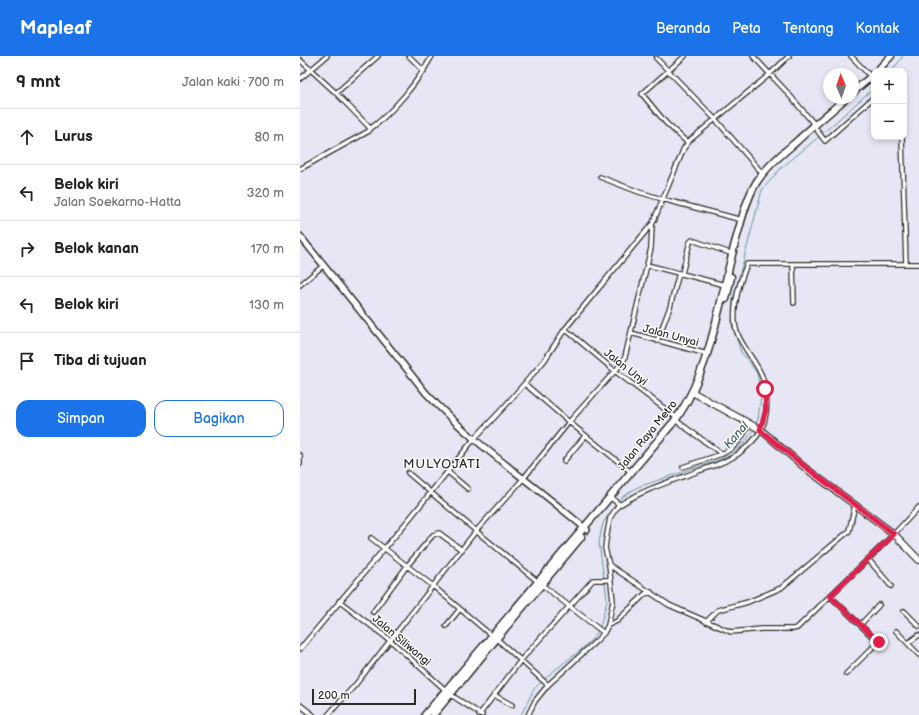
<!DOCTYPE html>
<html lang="id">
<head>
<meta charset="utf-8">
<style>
	body { margin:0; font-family:"Balsamiq Sans",sans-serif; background:#f2f2f2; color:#222 }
	.controls { position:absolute; right:12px; top:12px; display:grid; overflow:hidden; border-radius:8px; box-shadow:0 2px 6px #0003 }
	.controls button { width:36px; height:36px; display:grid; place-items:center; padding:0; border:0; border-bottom:1px solid #e0e0e0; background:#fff; color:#222; font:20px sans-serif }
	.compass { position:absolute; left:523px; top:12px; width:36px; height:36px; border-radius:50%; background:#fff; box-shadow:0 2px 6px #0003; rotate:358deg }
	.scale { position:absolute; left:12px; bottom:10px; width:104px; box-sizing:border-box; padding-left:4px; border:2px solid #2b2b2b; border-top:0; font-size:11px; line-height:14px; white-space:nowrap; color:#2b2b2b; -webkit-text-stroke:3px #fff; paint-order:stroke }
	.stop { position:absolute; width:12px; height:12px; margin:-9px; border:3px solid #e11d48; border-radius:50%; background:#fff }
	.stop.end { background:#e11d48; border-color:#fff; box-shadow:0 1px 4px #0008 }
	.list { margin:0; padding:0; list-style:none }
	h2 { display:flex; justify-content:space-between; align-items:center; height:52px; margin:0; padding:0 16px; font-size:17px }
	h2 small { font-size:13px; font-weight:400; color:#767676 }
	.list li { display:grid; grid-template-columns:26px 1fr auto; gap:12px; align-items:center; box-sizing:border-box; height:56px; padding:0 16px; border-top:1px solid #e0e0e0 }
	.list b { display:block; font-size:15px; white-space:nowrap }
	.list p { margin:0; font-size:13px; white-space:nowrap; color:#767676 }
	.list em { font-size:13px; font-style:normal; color:#767676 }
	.actions { display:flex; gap:8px; padding:12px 16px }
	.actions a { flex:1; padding:9px 0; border:1px solid #1a73e8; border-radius:12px; text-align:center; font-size:14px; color:#1a73e8 }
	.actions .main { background:#1a73e8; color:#fff }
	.icon { flex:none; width:22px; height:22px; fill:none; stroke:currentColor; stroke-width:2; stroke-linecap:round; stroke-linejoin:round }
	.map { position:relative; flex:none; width:619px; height:659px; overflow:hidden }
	header { display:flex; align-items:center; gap:24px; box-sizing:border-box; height:56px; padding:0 20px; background:#1a73e8; color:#fff }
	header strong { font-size:19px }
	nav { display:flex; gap:22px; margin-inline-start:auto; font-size:14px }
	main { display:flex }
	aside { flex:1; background:#fff }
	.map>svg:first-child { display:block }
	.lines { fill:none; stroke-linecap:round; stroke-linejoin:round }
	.stream { stroke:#66979b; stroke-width:1 }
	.street-casing { stroke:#2b2b2b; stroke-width:6 }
	.secondary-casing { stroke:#2b2b2b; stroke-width:8 }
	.primary-casing { stroke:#2b2b2b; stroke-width:8 }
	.highway-casing { stroke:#2b2b2b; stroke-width:9 }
	.street { stroke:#fff; stroke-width:3.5 }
	.secondary { stroke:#fff; stroke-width:5 }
	.primary { stroke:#fff; stroke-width:5.5 }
	.highway { stroke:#fff; stroke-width:6 }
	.route { stroke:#e11d48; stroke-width:5 }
	.labels { text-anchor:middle; stroke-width:3; stroke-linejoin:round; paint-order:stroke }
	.street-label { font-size:11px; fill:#2b2b2b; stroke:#fff }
	.water-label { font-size:12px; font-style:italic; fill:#486163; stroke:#fff }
	.quarter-label { font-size:13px; letter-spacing:1px; fill:#2b2b2b; stroke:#fff }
</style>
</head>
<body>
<header>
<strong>Mapleaf</strong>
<nav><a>Beranda</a><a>Peta</a><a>Tentang</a><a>Kontak</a></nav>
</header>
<main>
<aside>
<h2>9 mnt<small>Jalan kaki · 700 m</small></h2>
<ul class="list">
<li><svg class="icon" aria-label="ahead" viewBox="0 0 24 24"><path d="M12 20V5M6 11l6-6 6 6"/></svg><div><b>Lurus</b></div><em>80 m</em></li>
<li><svg class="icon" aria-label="left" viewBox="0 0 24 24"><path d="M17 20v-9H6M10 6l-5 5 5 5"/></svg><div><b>Belok kiri</b><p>Jalan Soekarno-Hatta</p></div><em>320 m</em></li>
<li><svg class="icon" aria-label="right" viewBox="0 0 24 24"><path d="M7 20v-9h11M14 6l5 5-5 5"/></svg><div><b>Belok kanan</b></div><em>170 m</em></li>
<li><svg class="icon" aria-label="left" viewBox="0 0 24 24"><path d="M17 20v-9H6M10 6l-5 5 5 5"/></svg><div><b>Belok kiri</b></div><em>130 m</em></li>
<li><svg class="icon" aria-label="arrive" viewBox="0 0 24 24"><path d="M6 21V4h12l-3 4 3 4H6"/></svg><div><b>Tiba di tujuan</b></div></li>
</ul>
<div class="actions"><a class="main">Simpan</a><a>Bagikan</a></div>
</aside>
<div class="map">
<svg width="619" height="659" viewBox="0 0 619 659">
	<rect width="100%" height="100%" fill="#e6e6f4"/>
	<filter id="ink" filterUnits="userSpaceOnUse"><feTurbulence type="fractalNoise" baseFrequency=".025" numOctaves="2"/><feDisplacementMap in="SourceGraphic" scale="8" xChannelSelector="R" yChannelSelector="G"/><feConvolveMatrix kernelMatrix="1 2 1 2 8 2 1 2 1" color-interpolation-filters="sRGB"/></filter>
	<g filter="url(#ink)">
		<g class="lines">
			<!-- stream -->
			<path class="stream" d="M592 15 603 0
				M522 78 574 32
				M456 368 458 363 461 340 457 317 441 296 432 269 433 244 462 134 480 113 520 80
				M318 446 322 441 338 431 430 400 445 386 454 373
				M304 523 299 486 303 467 316 449
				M300 571 307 545 305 526
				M244 624C261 606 286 595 299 574
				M221 659 234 633 241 626"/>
			<defs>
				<path id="street" d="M109 0 124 15
					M385 0 342 38 366 67 388 87
					M453 0 485 34 515 69
					M551 0 571 21
					M356 2 416 64 463 118
					M0 4 36 37 70 72 69 75 0 113
					M0 23 27 0
					M36 37 78 0
					M70 73C94 55 117 27 132 0
					M516 73 525 85 574 41
					M602 81 606 208
					M300 121 339 136 362 143 442 164
					M493 208H619
					M347 209 425 229
					M382 217 390 186 392 184 433 198
					M0 229 24 209
					M265 273 315 315 377 362
					M331 277 407 298
					M357 285 370 251 379 217
					M225 328 269 366 331 416
					M378 366 422 398C436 391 443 382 449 367
					M0 399V408
					M264 405 285 380
					M383 411 422 398
					M148 416 168 433
					M108 417 176 475 242 529 304 577
					M318 450C342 434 369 426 396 416 410 411 425 407 438 398 446 392 456 383 461 374 469 358 468 334 461 318 454 302 436 284 435 267 433 247 440 225 447 208H493L494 247
					M71 482 133 530 192 580
					M568 503 591 530
					M309 509 369 549 431 576 461 573H493L497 572 594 478 619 451
					M530 540 578 586 546 618
					M39 545 91 585 151 639 182 659
					M604 555 619 570
					M73 556 107 510 133 479 139 477 162 494
					M406 566 418 554 448 546 481 532 549 475 555 449
					M308 569 317 565 345 538 351 536
					M560 569 579 549
					M146 570 160 553
					M596 575 619 599
					M197 583 248 629 295 586 304 577 308 569 313 545 309 509 305 492 306 484 310 462 319 448 311 442
					M608 587 619 579
					M0 593 110 462 174 383 205 350 244 305 265 273 351 169
					M194 639 212 649
					M0 649 13 659
					M28 659 56 628 176 475 223 423 269 366 323 306 325 301 351 192 352 169 384 92 390 84 470 18 489 0
					M179 659 221 604 293 524H311
					M228 659 235 645 248 629"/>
				<path id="secondary" d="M0 180 126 337C174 389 234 428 287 474"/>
				<path id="primary" d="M392 336 461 374 504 411 594 478 619 504"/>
				<path id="highway" d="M577 15 591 0
					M553 36 574 18
					M426 243 431 221
					M125 659 377 362C412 310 419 247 435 187 441 167 445 146 456 127 466 111 482 98 496 86 512 71 529 57 546 42
					M133 659 281 481"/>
			</defs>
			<!-- street casing -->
			<use href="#street" class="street-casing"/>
			<!-- secondary casing -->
			<use href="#secondary" class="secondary-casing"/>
			<!-- primary casing -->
			<use href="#primary" class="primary-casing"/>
			<!-- highway casing -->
			<use href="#highway" class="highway-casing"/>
			<!-- street -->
			<use href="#street" class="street"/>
			<!-- secondary -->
			<use href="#secondary" class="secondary"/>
			<!-- primary -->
			<use href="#primary" class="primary"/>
			<!-- highway -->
			<use href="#highway" class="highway"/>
		</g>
	</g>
	<g class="lines" filter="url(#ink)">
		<!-- route -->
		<path class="route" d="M465 333 466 354 460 374 504 410 594 478 530 540 579 586"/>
	</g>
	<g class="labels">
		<!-- street labels -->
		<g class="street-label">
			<text transform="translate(371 279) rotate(15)" y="4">Jalan Unyai</text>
			<text transform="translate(326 311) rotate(38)" y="4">Jalan Unyi</text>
			<text transform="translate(347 379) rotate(-51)" y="4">Jalan Raya Metro</text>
			<text transform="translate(102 584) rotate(40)" y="4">Jalan Siliwangi</text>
		</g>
		<!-- water labels -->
		<g class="water-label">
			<text transform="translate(436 379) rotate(-49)" y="4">Kanal</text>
		</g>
		<!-- quarter labels -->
		<g class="quarter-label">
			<text x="142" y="412">MULYOJATI</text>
		</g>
	</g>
</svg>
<div class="controls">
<button>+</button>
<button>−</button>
</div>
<svg class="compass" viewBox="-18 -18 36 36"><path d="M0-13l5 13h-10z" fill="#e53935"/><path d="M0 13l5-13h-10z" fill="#767676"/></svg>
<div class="scale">200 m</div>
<div class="stop" style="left:465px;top:333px"></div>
<div class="stop end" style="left:579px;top:586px"></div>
</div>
</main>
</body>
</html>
